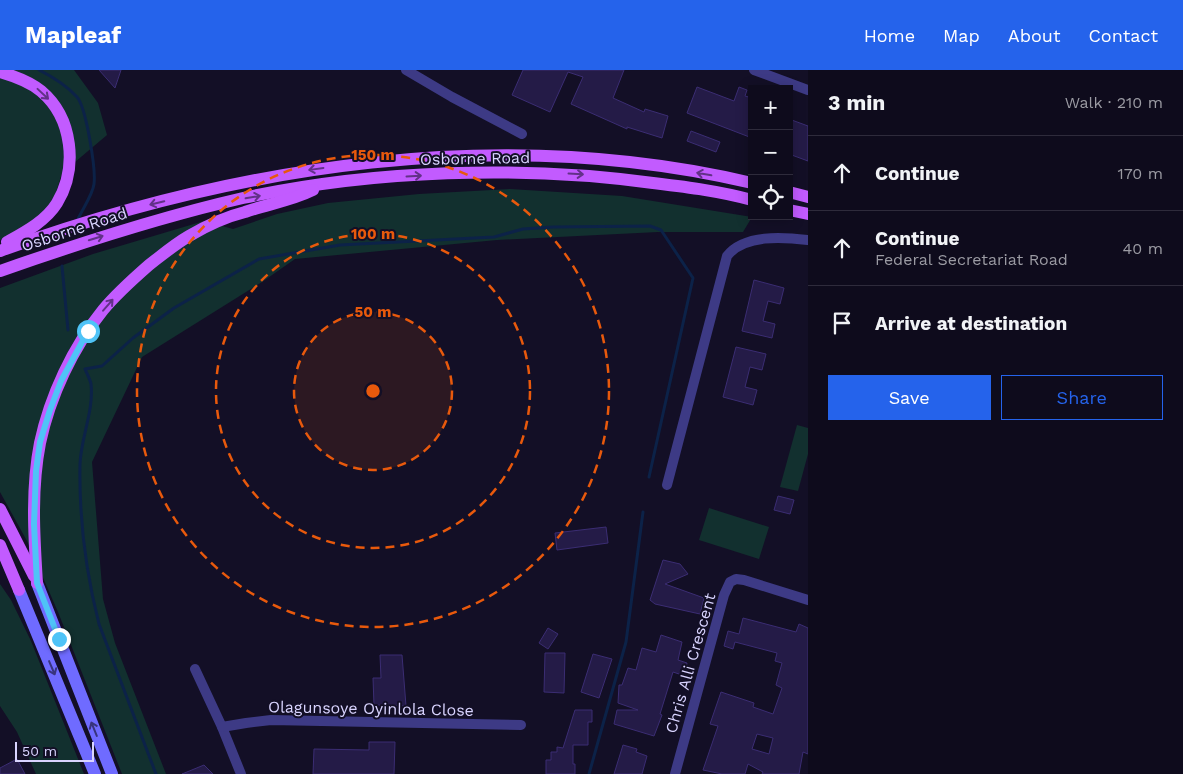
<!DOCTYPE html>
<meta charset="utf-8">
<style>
body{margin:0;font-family:"Work Sans",sans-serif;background:#1c1929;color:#f1f3f6}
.controls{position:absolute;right:15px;top:15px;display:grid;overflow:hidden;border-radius:0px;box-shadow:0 2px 12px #0003}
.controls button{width:45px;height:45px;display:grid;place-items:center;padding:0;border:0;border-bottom:1px solid #2e2b3b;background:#0e0b1c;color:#f1f3f6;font:25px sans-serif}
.scale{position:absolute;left:15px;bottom:12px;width:79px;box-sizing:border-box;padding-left:5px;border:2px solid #d9d4ff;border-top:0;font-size:14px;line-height:18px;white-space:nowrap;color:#d9d4ff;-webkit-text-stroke:4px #130f26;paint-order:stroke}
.stop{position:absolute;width:15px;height:15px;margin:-11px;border:4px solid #4fc3f7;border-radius:50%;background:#fff}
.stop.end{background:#4fc3f7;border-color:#fff;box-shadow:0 1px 5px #0008}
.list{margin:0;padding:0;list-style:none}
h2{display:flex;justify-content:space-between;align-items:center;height:65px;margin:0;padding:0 20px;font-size:21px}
h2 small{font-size:16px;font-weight:400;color:#9b9ba3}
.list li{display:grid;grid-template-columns:32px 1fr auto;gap:15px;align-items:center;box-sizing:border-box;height:75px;padding:0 20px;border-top:1px solid #2e2b3b}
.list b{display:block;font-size:19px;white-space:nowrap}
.list p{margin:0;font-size:16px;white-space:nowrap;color:#9b9ba3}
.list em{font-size:16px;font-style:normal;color:#9b9ba3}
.actions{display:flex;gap:10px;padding:15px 20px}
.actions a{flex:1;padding:11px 0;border:1px solid #2563eb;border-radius:0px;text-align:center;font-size:18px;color:#2563eb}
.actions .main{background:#2563eb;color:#fff}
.icon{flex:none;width:28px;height:28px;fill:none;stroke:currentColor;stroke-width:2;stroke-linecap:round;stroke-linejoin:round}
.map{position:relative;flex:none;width:808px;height:704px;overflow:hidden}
header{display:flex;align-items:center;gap:30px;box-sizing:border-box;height:70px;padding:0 25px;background:#2563eb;color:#fff}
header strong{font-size:24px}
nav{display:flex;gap:28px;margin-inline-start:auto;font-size:18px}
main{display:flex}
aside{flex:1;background:#0e0b1c}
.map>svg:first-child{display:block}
.green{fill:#12302f}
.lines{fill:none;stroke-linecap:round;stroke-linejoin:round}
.stream{stroke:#0c2248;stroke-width:3}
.building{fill:#241b47;stroke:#3b2d73;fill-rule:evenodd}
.street{stroke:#3d3a85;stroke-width:10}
.secondary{stroke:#6f6bff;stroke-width:12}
.primary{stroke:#c25bff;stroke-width:12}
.oneway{stroke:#623188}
.oneway2{stroke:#38347d}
.route{stroke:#4fc3f7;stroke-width:6}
.ring{fill:none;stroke:#e8590c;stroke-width:2.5;stroke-dasharray:9 6}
.labels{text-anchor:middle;stroke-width:4;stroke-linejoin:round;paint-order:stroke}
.street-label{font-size:16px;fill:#d9d4ff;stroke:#130f26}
.centre{fill:#e8590c;stroke:#130f26;stroke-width:2.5}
.ring-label{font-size:15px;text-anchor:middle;font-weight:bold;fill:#e8590c;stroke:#130f26;stroke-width:4;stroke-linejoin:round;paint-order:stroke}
</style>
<header>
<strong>Mapleaf</strong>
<nav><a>Home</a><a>Map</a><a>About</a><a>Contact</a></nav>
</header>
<main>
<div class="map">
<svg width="808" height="704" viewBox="0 0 808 704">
<rect width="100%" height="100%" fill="#130f26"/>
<!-- green -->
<g class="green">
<polygon points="0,0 74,0 98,33 107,65 62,103 53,132 31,154 0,170"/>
<polygon points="510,119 622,126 752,147 743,162 658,162 497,170 295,189 262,212 142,287 92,392 103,529 115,573 166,704 122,704 58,542 27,471 0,422 0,218 93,184 204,151 233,159 277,144 328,133 419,124"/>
<polygon points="797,355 808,358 808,384 798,421 780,417"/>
<polygon points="709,438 769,457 759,489 699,470"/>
<polygon points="0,514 11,530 31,571 84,704 36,704 17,662 0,636"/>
</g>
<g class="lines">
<!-- stream -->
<g class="stream">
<path d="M 39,0 C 53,7 66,15 77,27 C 86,37 96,99 94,114 C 93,124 82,140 78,149"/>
<polyline points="62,196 68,260"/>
<path d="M 156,704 L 99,554 C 86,503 79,446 80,394 C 81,367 94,341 91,314 C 90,309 87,304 85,299 L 102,296 L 133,268 L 174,238 L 259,189 L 340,175 L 494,167 L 523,159 L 553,157 L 650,156 L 661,160 L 693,208 L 649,407"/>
<polyline points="589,704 626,572 643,442"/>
</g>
</g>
<!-- building -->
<g class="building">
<polygon points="99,0 121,0 115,18"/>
<polygon points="523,0 624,0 613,28 644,42 645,39 668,46 662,68 627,57 627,59 571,34 583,7 568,2 550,42 512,25"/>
<polygon points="697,17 734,31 739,17 747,20 745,26 752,28 752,68 687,43"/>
<polygon points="789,49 808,56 808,91 789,84"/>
<polygon points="691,61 720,72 716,82 687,71"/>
<polygon points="754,210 784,218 780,234 768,231 763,251 775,254 772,268 742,261"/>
<polygon points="736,277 766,284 762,300 750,297 745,317 757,320 753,335 723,327"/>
<polygon points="778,426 794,430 790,444 774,440"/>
<polygon points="606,457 608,473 557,480 555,463"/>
<polygon points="663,490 680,494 688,504 665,514 704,528 700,544 655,534 650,530"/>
<path d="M 743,548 L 796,562 L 799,554 L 808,558 L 808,684 L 803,682 L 799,704 L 762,704 L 763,702 L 748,694 L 745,704 L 722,704 L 703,700 L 718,656 L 710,654 L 721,622 L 754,633 L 753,637 L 773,644 L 782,618 L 776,615 L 782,593 L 775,591 L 777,583 L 735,572 L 733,579 L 724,576 L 728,561 L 739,564 ZM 757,664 L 773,668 L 769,684 L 752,679 Z"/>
<polygon points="548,558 558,564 548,579 539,573"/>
<polygon points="661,565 682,572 678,590 687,593 685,606 673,602 660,644 662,645 654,666 614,654 617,640 638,640 618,633 619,615 622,615 628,598 636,600 642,578 656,582"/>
<polygon points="545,583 565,583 564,623 544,622"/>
<polygon points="593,584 612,589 599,628 581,622"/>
<polygon points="380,585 402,585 406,636 374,635 373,608 381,608"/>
<polygon points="575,640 592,640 592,652 588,652 588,675 573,675 573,694 575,694 575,704 546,704 546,690 551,690 551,682 557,682 557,677 563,678"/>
<polygon points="369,672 395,672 394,704 313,704 314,679 369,680"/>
<polygon points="623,675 637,679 636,682 647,686 642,704 614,704"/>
<polygon points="17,689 25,704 0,704 0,698"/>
<polygon points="204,695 213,704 182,704"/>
</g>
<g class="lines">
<!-- street -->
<g class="street">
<polyline points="406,0 452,27 522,64"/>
<polyline points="754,0 808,20"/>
<path d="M 667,415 L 727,186 C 744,164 783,167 808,170"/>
<polyline points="195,599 222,657 241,704"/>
<polyline points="222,657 246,653 271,650 521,655"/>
<polyline points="675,704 724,525 730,512 736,509 744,510 808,530"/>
</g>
<!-- secondary -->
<g class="secondary">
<polyline points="37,513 112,704"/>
<polyline points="19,520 95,704"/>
</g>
<!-- primary -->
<g class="primary">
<path d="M 0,2 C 14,6 30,12 41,21 C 73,48 78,98 57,133 C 46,151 25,162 7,172"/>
<polyline points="789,122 808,127"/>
<polyline points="789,140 808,144"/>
<path d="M 0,181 C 238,95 502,54 752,113"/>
<path d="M 0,201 C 80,173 160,147 243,128 C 373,100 521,95 653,113 C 686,117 720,121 752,130"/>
<polyline points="0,439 34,506"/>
<polyline points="0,475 19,520"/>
<path d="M 37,513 C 34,466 31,419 40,373 C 50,326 73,277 103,240 C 117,223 133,209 149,195 C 162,185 175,174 189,166 C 206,156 225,147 245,142 C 268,134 291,131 313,120"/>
</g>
</g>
<!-- one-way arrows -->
<defs><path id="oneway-shaft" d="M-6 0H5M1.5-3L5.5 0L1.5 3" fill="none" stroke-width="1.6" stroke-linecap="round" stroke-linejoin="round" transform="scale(1.25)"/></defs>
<g class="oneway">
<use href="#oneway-shaft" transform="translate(43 24) rotate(43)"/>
<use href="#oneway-shaft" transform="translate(316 99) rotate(172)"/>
<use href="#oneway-shaft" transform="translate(576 104) rotate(3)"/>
<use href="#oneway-shaft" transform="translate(704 104) rotate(-170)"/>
<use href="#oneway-shaft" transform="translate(414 106) rotate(-3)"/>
<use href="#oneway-shaft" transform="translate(253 127) rotate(-10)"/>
<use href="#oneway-shaft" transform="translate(157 133) rotate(166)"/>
<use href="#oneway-shaft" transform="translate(96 168) rotate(-17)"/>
<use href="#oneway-shaft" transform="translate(108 235) rotate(-49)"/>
</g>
<g class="oneway2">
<use href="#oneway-shaft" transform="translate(52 598) rotate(67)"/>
<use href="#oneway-shaft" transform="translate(94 659) rotate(-112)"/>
</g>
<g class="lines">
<!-- route -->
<polyline class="route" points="59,569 37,513 34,454 36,401 40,372 50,340 61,311 88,261"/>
</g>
<!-- distance rings -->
<circle cx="373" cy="321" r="79" fill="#e8590c" fill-opacity=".12"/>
<g class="ring">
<circle cx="373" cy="321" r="79"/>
<circle cx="373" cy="321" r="157"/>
<circle cx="373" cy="321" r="236"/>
</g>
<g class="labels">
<!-- street labels -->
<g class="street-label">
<text transform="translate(475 88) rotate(-1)" y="6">Osborne Road</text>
<text transform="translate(74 159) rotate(-18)" y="6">Osborne Road</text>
<text transform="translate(690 593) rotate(-74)" y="6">Chris Alli Crescent</text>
<text transform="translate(371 638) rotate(1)" y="6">Olagunsoye Oyinlola Close</text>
</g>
</g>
<circle cx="373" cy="321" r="8" class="centre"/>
<g class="ring-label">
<text x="373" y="90">150 m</text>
<text x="373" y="169">100 m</text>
<text x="373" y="247">50 m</text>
</g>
</svg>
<div class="controls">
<button>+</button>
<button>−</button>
<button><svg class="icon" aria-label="locate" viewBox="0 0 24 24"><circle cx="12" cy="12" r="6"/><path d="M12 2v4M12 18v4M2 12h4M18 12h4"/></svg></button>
</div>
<div class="scale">50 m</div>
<div class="stop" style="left:88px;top:261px"></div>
<div class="stop end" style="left:59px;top:569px"></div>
</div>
<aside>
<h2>3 min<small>Walk · 210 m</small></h2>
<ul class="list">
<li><svg class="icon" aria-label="ahead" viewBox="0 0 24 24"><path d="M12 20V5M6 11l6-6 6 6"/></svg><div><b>Continue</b></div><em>170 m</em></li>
<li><svg class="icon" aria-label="ahead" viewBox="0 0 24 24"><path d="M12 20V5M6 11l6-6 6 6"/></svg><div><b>Continue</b><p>Federal Secretariat Road</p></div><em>40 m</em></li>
<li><svg class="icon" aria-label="arrive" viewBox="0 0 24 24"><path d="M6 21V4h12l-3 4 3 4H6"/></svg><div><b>Arrive at destination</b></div></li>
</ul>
<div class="actions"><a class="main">Save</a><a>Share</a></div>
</aside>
</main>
